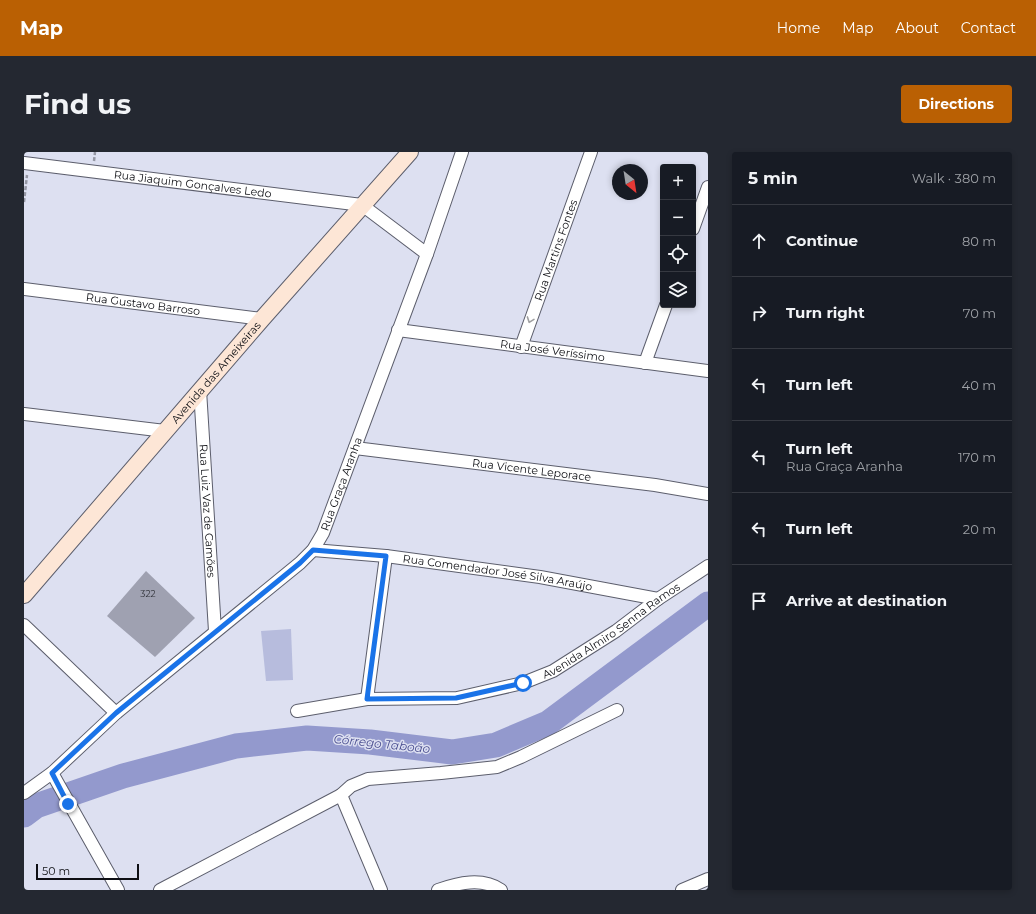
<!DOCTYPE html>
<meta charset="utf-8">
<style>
body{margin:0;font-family:Montserrat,sans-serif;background:#242831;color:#f1f3f6}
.controls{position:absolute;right:12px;top:12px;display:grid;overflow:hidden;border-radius:4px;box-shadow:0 2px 6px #0003}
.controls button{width:36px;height:36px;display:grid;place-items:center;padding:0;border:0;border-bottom:1px solid #363941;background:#171b24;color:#f1f3f6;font:20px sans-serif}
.compass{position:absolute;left:588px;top:12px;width:36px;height:36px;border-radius:50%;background:#171b24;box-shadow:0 2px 6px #0003;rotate:150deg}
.scale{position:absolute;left:12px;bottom:10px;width:103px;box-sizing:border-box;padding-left:4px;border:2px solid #0e0f14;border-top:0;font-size:11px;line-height:14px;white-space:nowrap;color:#0e0f14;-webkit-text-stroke:3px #dde0f1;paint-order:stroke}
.stop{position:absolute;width:12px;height:12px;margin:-9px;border:3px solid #1a73e8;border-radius:50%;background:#fff}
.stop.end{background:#1a73e8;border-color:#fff;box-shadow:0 1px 4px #0008}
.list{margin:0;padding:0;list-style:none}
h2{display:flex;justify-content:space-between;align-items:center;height:52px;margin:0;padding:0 16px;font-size:17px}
h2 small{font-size:13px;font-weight:400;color:#9ea1a6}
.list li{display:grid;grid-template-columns:26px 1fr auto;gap:12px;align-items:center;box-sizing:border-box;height:72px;padding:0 16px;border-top:1px solid #363941}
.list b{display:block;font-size:15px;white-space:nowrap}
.list p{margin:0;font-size:13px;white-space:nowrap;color:#9ea1a6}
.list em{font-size:13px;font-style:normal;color:#9ea1a6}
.icon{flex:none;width:22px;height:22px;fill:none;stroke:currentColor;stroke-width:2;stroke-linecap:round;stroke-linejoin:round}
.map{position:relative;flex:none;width:684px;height:738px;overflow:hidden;border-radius:4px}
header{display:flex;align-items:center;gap:24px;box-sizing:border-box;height:56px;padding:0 20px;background:#ba6003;color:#fff}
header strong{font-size:19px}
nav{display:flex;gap:22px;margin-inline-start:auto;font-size:14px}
.intro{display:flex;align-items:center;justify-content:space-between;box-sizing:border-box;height:96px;padding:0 24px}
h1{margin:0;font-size:28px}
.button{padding:10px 18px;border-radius:4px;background:#ba6003;color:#fff;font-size:14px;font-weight:700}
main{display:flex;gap:24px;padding:0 24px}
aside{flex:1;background:#171b24;border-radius:4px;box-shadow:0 2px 6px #0003}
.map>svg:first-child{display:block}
.green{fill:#b7bcdd}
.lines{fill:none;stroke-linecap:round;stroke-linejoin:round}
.river{stroke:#9399cd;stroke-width:25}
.building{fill:#9fa1b1}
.street-casing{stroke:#5c5e6c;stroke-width:14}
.secondary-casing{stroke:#5c5e6c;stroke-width:18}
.path{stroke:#9597a4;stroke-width:2.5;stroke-dasharray:4 2;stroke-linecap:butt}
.street{stroke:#fff;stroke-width:12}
.secondary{stroke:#fde6d6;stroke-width:16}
.oneway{stroke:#9f9fa1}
.route{stroke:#1a73e8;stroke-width:5}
.labels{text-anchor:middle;stroke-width:3;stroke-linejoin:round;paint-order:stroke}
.number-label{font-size:9px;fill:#32343b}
.street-label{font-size:11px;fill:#0e0f14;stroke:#dde0f1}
.water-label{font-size:12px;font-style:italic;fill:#4a4e90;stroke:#dde0f1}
</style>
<header>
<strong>Map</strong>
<nav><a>Home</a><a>Map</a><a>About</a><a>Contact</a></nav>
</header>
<div class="intro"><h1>Find us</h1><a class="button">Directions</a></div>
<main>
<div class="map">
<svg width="684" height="738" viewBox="0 0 684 738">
<rect width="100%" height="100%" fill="#dde0f1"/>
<!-- green -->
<polygon class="green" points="267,477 269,528 242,529 237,479"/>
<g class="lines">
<!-- river -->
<polyline class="river" points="0,663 12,654 99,624 212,594 283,586 346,590 428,600 472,593 524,571 684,452"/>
</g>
<!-- building -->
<polygon class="building" points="122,419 171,466 131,505 83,464"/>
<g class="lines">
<!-- street casing -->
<g class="street-casing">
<g id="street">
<path id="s1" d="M 0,11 L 338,53 L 403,102"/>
<polyline points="669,77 684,35"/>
<path id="s2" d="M 0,137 L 238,167"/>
<path id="s3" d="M 374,178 L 684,219"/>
<path id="s4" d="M 497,195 L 567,0"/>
<polyline points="621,211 642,153"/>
<path id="s5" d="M 176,238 L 191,479"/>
<polyline points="0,262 141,279"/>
<path id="s6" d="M 331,296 L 631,333 L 684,342"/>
<path id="s7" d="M 289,398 L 362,404 L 516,425 L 634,447"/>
<path id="s8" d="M 362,404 L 343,547 L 433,546 L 499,531 L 529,519 L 592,479 L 634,447 L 684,414"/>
<polyline points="0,473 92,561"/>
<polyline points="273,559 343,547"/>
<polyline points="28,621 94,738"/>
<path id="s9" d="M 0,641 L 28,621 L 92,561 L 276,411 L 289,398 L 299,381 L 403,102 L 438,0"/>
<polyline points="317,643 357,738"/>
<polyline points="136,738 317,643 327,634 344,627 417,621 473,615 497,605 593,558"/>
<path d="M 414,738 C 434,731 458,725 477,738"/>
<polyline points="658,738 684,727"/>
</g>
</g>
<!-- secondary casing -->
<g class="secondary-casing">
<g id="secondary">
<path id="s10" d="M 0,443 L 238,167 L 386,0"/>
</g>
</g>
<!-- path -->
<g class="path">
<polyline points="70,9 71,0"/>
<polyline points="0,50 3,23"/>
</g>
<!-- street -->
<use href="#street" class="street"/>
<!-- secondary -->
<use href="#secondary" class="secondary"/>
</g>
<!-- one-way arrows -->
<defs><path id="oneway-chevron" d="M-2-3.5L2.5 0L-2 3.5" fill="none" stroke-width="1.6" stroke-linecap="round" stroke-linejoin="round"/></defs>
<use class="oneway" href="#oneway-chevron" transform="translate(506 168) rotate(110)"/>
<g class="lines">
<!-- route -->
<polyline class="route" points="44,652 28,621 92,561 276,411 289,398 362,404 343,547 432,546 499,531"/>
</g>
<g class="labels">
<!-- number labels -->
<g class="number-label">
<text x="124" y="445">322</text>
</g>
<!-- street labels -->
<g class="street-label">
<text dy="4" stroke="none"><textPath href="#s1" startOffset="170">Rua Jiaquim Gonçalves Ledo</textPath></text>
<text dy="4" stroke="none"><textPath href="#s4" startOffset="103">Rua Martins Fontes</textPath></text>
<text dy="4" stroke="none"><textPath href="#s2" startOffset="120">Rua Gustavo Barroso</textPath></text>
<text dy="4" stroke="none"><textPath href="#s3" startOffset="156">Rua José Veríssimo</textPath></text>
<text dy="4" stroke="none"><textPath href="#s10" startOffset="294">Avenida das Ameixeiras</textPath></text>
<text dy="4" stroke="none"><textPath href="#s6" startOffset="178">Rua Vicente Leporace</textPath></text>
<text dy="4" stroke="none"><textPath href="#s9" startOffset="450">Rua Graça Aranha</textPath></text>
<text dy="4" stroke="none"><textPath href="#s5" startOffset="121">Rua Luiz Vaz de Camões</textPath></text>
<text dy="4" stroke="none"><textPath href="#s7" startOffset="186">Rua Comendador José Silva Araújo</textPath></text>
<text dy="4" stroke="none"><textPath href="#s8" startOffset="405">Avenida Almiro Senna Ramos</textPath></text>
</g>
<!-- water labels -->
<g class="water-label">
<text transform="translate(358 592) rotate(6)" y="4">Córrego Taboão</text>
</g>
</g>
</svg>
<div class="controls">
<button>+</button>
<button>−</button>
<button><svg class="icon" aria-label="locate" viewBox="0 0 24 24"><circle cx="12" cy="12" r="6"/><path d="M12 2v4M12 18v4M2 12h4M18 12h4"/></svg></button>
<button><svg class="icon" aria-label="layers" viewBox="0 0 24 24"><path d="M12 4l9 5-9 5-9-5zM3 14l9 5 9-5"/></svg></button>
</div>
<svg class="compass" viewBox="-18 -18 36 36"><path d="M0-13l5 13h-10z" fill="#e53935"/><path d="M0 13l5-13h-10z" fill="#9ea1a6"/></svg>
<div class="scale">50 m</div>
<div class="stop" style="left:499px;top:531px"></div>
<div class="stop end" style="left:44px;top:652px"></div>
</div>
<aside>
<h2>5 min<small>Walk · 380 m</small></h2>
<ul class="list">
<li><svg class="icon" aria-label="ahead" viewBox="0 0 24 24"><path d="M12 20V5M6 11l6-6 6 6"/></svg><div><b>Continue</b></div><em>80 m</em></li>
<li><svg class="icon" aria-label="right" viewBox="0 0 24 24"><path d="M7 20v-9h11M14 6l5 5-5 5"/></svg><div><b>Turn right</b></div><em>70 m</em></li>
<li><svg class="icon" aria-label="left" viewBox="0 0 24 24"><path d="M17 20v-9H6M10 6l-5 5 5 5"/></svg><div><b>Turn left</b></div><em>40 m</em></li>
<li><svg class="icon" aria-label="left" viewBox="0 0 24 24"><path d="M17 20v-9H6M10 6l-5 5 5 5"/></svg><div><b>Turn left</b><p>Rua Graça Aranha</p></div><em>170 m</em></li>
<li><svg class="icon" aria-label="left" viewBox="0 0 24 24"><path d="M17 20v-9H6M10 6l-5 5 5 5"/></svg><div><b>Turn left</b></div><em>20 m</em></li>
<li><svg class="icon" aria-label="arrive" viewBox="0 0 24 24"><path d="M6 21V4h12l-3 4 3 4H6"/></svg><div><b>Arrive at destination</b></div></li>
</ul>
</aside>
</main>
